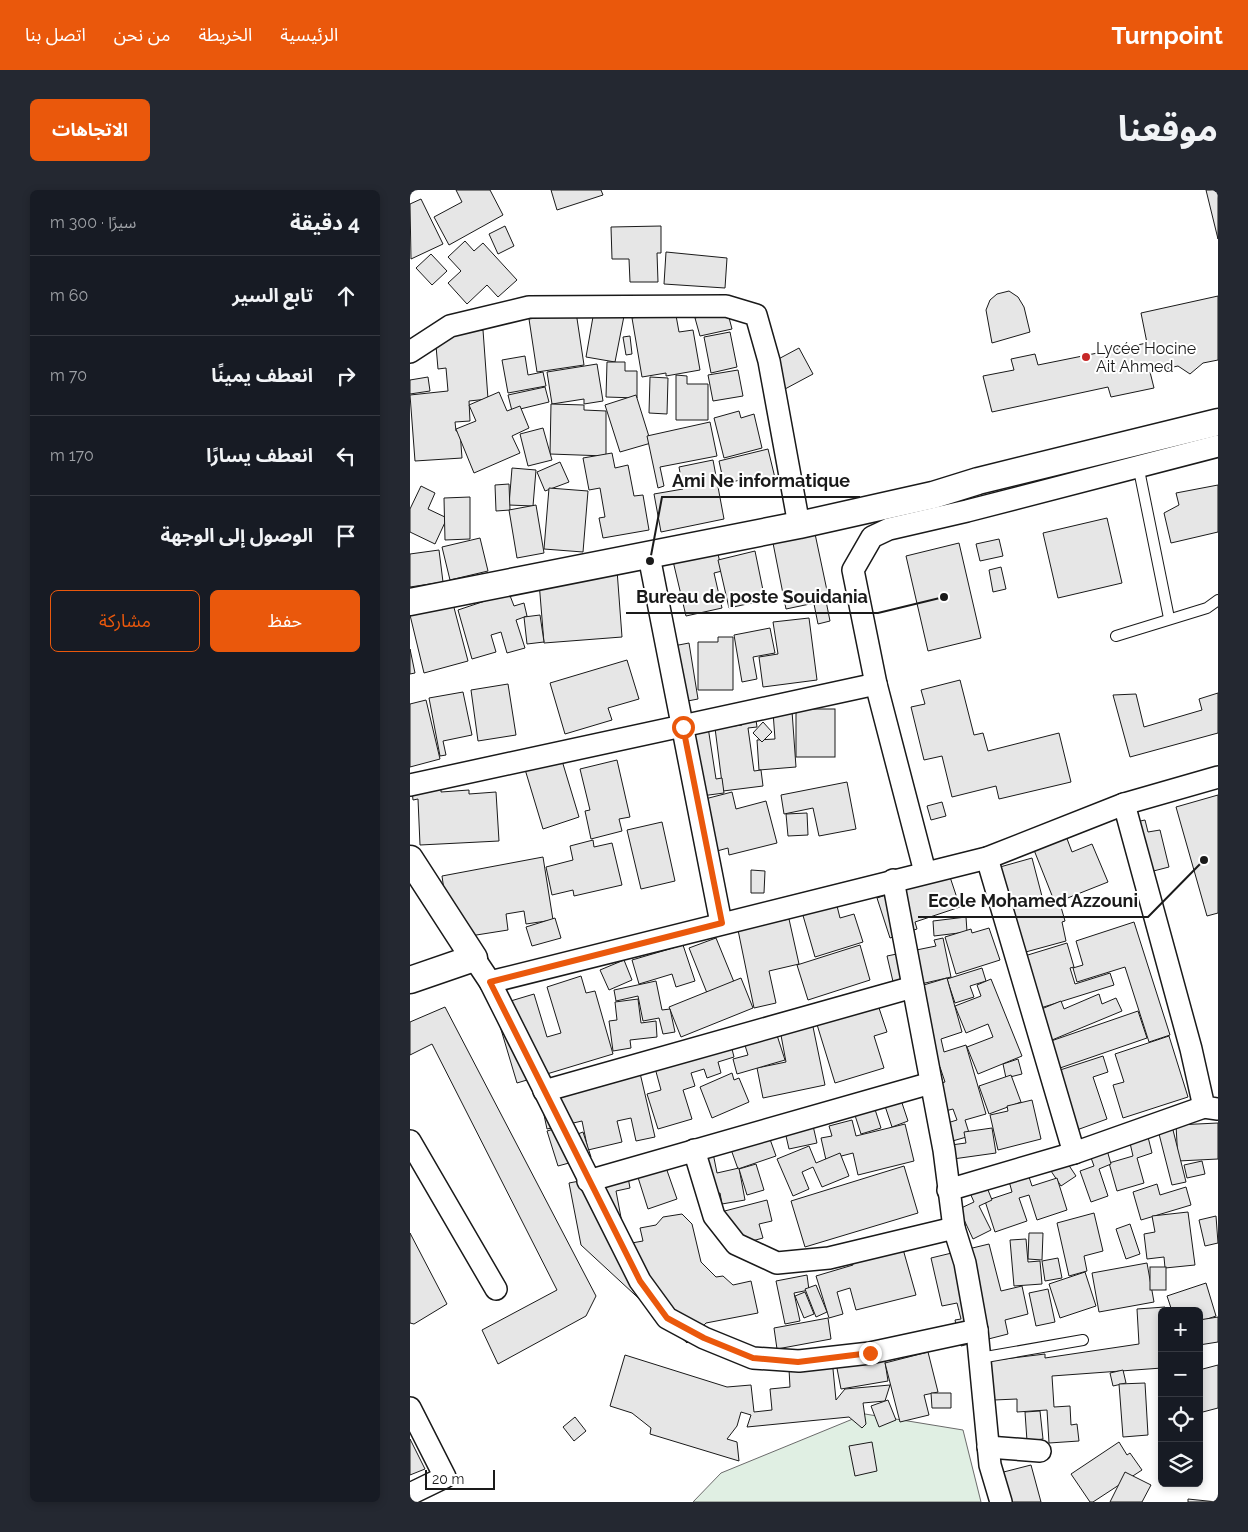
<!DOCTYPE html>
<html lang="ar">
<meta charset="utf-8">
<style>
body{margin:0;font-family:Raleway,"Noto Sans Arabic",sans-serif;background:#242831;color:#f1f3f6;direction:rtl}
.controls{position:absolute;right:15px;bottom:15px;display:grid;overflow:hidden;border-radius:8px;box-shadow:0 2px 8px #0003}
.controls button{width:45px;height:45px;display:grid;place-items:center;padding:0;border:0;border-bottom:1px solid #363941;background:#171b24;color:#f1f3f6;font:25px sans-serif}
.scale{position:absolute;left:15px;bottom:12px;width:70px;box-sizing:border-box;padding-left:5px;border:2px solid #1a1a1a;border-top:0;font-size:14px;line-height:18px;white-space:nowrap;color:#1a1a1a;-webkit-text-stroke:4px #fff;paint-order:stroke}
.stop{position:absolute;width:15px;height:15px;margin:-11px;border:4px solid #ea580c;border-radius:50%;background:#fff}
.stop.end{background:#ea580c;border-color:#fff;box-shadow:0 1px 5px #0008}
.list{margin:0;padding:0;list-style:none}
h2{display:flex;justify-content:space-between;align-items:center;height:65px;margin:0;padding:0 20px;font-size:21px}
h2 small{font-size:16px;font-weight:400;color:#9ea1a6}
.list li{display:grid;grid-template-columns:32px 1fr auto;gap:15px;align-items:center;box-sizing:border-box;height:80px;padding:0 20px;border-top:1px solid #363941}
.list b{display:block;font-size:19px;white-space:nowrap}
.list em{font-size:16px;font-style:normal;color:#9ea1a6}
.actions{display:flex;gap:10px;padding:15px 20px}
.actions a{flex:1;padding:11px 0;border:1px solid #ea580c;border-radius:8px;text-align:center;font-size:18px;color:#ea580c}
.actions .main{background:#ea580c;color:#fff}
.icon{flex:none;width:28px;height:28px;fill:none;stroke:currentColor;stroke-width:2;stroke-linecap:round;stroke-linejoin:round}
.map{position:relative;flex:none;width:808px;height:1312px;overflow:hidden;direction:ltr;border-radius:8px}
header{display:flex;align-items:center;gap:30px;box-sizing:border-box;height:70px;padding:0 25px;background:#ea580c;color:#fff}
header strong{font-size:24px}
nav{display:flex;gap:28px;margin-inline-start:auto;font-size:18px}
.intro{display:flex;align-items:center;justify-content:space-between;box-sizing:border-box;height:120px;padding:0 30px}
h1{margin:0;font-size:35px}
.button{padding:12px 22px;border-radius:8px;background:#ea580c;color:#fff;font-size:18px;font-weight:700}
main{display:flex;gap:30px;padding:0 30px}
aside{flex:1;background:#171b24;border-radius:8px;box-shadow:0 2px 8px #0003}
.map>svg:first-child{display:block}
.green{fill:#e0efe3;stroke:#6a6a6a}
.building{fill:#e6e6e6;stroke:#1a1a1a}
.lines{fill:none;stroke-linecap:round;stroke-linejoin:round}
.service-casing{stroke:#1a1a1a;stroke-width:12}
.minor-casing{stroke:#1a1a1a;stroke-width:24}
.tertiary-casing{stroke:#1a1a1a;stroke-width:29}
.service{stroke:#fff;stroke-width:10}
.minor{stroke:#fff;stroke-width:21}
.tertiary{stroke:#fff;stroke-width:26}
.route{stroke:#ea580c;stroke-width:6}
.poi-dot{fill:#c62828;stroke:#fff;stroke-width:2}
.labels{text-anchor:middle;stroke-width:4;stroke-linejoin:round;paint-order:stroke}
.poi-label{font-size:16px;fill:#1a1a1a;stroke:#fff;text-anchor:start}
.leader{fill:none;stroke:#1a1a1a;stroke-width:2}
.callout-dot{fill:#1a1a1a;stroke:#fff;stroke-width:2}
.callout-label{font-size:18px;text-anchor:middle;font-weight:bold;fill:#1a1a1a;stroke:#fff;stroke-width:4;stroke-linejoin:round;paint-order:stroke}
</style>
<header>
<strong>Turnpoint</strong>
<nav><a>الرئيسية</a><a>الخريطة</a><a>من نحن</a><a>اتصل بنا</a></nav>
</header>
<div class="intro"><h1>موقعنا</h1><a class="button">الاتجاهات</a></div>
<main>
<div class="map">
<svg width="808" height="1312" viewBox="0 0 808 1312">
<rect width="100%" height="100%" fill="#fff"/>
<!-- green -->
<polygon class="green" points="455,1224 553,1240 571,1312 283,1312 311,1283"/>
<!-- building -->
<g class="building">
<polygon points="46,0 80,0 93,25 39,55 24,27 52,12"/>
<polygon points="141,0 191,0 193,5 147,20"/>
<polygon points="796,0 808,0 808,49"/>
<polygon points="11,9 33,54 1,69 0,14"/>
<polygon points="95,36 104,56 88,64 79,44"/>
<polygon points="251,36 251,63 247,63 248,92 220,92 219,69 202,69 201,37"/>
<polygon points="55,51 64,61 73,53 107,90 88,107 77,95 57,114 38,93 51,81 38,67"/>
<polygon points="256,62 317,68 315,98 254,94"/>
<polygon points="21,64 37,81 22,95 6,78"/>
<polygon points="599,101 608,107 614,117 620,142 582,153 576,120 580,110 587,104"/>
<polygon points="808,106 808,170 793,173 780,184 768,176 740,182 744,198 701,207 698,197 582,222 573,186 604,180 601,169 625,164 628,175 737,153 731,123"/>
<polygon points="265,120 269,142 283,140 290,180 256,186 256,183 232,187 222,128"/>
<polygon points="317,120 322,139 290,146 285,128"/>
<polygon points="184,121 214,126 205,172 176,167"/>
<polygon points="166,122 174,175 127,182 119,129"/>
<polygon points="73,140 78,209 59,211 60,231 45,232 46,241 50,241 52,268 5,271 0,205 38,201 36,178 28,179 25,144"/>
<polygon points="320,142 327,177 301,183 294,147"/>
<polygon points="220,146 222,164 216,165 213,147"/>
<polygon points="389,158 403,184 375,199 361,173"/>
<polygon points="115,166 118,185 133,182 136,196 98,203 92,170"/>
<polygon points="197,172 215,172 215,181 227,181 227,208 196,207"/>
<polygon points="187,174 193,211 174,214 174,209 142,214 137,182"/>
<polygon points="328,180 333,206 303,211 298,185"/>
<polygon points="266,185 277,186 277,194 298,194 298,230 266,230"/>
<polygon points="18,187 20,201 0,204 0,190"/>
<polygon points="240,187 258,188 257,224 239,223"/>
<polygon points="135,197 139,212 102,221 98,205"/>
<polygon points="89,202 97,221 110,216 119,238 102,246 110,263 64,283 46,239 66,231 59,215"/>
<polygon points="226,205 241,253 210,262 195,215"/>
<polygon points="141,214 174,215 174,220 196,221 196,266 140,264"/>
<polygon points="329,221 331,228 344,224 352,258 314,268 304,228"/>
<polygon points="300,232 307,266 250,277 254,296 248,298 237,246"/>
<polygon points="133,238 142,270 118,276 110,244"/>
<polygon points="358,259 365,288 335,295 334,289 314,294 309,271"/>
<polygon points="202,263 205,278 218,275 224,306 233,305 239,340 193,348 189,328 195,327 190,298 179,300 173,268"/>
<polygon points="303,270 314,329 251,342 244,304 273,299 269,277"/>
<polygon points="150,272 159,292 135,301 127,282"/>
<polygon points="102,278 126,280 123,316 99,315"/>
<polygon points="99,294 100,320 86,321 85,295"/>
<polygon points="808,295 808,342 761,353 754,323 769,315 766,303"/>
<polygon points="11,296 25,303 18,319 37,328 25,354 0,342 0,319"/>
<polygon points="139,298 178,301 173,362 134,359"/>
<polygon points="60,307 60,349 35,350 34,308"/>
<polygon points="126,315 134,363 107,368 99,320"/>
<polygon points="697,328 712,393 648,408 633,343"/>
<polygon points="404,339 419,410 376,419 362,348"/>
<polygon points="70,348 78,381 40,390 32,357"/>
<polygon points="589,349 593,366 570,371 566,354"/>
<polygon points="549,353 571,448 518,461 496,366"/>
<polygon points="29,360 33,392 0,397 0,364"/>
<polygon points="307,360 312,381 304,383 312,418 276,426 263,371"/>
<polygon points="345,361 355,410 319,418 308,370"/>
<polygon points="591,377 596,399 583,402 579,380"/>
<polygon points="207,380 212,447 134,453 129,392"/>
<polygon points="99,403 104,416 114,413 117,426 106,430 115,458 97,463 91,442 81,445 86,462 62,469 48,420"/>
<polygon points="42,410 58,471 14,483 0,425"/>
<polygon points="416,411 420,431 408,434 404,414"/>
<polygon points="130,425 134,452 117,454 114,427"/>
<polygon points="399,428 407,490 353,497 349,467 368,464 363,432"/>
<polygon points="360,438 365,463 343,467 347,489 332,492 324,445"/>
<polygon points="308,447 323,447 323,500 288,500 288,452 308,452"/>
<polygon points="279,453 288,509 262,514 253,458"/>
<polygon points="0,459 5,483 0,484"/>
<polygon points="217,470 229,509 198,518 202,530 155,544 140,493"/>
<polygon points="550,490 564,545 573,543 578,561 649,543 661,592 589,609 586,596 542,607 532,566 514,570 501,517 515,514 511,500"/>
<polygon points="98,494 106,545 68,551 61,500"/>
<polygon points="53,502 62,545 33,551 36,565 30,566 19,508"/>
<polygon points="808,503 808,543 720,567 703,505 726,504 734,537 792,520 789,509"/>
<polygon points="16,510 30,569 0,577 0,514"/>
<rect x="386" y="519" width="39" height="48"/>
<polygon points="382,521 386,577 349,580 347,550 365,549 363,522"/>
<polygon points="345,523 347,537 338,538 344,581 351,580 353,596 313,601 305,538 332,535 331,525"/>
<polygon points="353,532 362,542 352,552 343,543"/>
<polygon points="298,537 306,589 312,588 314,603 276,608 267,541"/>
<polygon points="150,564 169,627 133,639 114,576"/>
<polygon points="207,570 220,627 209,629 212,641 181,649 175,621 180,620 170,579"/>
<polygon points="437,592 446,639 409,646 403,618 374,624 371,605"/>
<polygon points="31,598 31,602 59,600 59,604 86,602 89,651 10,655 8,609 3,610 2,600"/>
<polygon points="322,602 326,619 356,611 367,653 319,665 318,658 296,664 295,609"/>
<polygon points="808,605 808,723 797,726 766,617"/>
<polygon points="532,612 536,626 521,630 517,616"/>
<polygon points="397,623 398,645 378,646 376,624"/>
<polygon points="735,630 738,642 750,640 759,677 728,685 716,634"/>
<polygon points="252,632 265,691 231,699 217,640"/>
<polygon points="656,646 662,662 682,654 698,692 645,713 624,660"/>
<polygon points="183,650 184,657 202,653 212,695 164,706 163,700 142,705 136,677 163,670 160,656"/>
<polygon points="133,667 143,730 116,734 114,721 96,724 98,740 41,749 32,686"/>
<polygon points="622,668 634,714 649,710 655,731 652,732 656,751 612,763 590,677"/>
<polygon points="341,680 355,681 354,703 341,703"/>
<polygon points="539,684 550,717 505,732 507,739 480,748 467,708"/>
<polygon points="426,712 430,728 444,724 453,752 405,767 392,722"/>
<polygon points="556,727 557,742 524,746 523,731"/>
<polygon points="145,728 151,748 122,756 116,737"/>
<polygon points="379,729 389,774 359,781 366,813 344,818 328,740"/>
<polygon points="724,732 760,845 739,852 715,777 667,792 663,778 673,775 666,751"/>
<polygon points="579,738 590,770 546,784 535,747 561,739 562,743"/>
<polygon points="306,748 324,792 297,803 279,758"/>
<polygon points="533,748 541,787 485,800 477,766 526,756 524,750"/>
<polygon points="657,753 664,777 660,778 665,794 700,783 704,795 624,820 608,768"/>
<polygon points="273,755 285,791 266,797 262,784 229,794 222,770"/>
<polygon points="450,755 460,790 398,810 387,775"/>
<polygon points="214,770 222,790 199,800 190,780"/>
<polygon points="572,778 576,791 560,796 564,807 545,813 537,789"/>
<polygon points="171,786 176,803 185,801 203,864 107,893 84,816 124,804 137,847 151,843 137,797"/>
<polygon points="331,788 343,818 271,847 259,817"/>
<polygon points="537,788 552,842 531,849 534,862 556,855 576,924 555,930 560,946 539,952 534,934 547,930 543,919 531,922 523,895 535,892 530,877 518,881 507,797"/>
<polygon points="581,789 612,866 568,884 557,857 583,847 578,834 556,843 545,816 571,806 567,795"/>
<polygon points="246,791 252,820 260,819 265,842 253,844 249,828 233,831 228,806 206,811 204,800"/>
<polygon points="689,804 692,814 706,808 712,821 642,850 629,820 651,811 654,819"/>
<polygon points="228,809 231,833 246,831 247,847 220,850 221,858 203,861 199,831 207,830 205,812"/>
<polygon points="466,809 477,842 464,846 474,878 425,893 405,828"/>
<polygon points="35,817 186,1106 176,1126 88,1174 72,1140 147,1100 22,854 0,865 0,832"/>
<polygon points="728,821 737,848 650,878 641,851"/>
<polygon points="402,832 415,895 353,908 347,878 376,872 370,840"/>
<polygon points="365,839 375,870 327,884 323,869 338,865 333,849"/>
<polygon points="759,846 778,907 713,928 703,895 714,892 705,864"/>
<polygon points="321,855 324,867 308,872 311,883 297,888 294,879 281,883 285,896 273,900 282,929 248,939 237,904 251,900 245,878"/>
<polygon points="693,866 698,882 683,887 697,929 664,941 644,882"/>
<polygon points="608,869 612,884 596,888 593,874"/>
<polygon points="230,883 245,947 226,951 221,928 207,931 212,952 178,960 172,931 137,939 130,906"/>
<polygon points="322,883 324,890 329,888 339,912 302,928 290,897"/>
<polygon points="601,885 611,912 579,924 569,896"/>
<polygon points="488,901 498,931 482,937 472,907"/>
<polygon points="462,910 471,938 451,944 442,916"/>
<polygon points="622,910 631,949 588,960 580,925 598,921 597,916"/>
<polygon points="401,927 407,953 379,959 373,933"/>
<polygon points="442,930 446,946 495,934 504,971 448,985 443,963 416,970 411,948 422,946 419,936"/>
<polygon points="808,933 808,969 768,971 766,935"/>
<polygon points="162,934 165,945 173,942 181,967 148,976 137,941"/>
<polygon points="762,936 776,992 762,995 748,940"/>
<polygon points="356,938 366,966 328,979 318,951"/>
<polygon points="582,938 586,963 543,969 541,955 556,953 554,942"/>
<polygon points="738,947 742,963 727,968 734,993 707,1001 699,973 723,966 720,953"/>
<polygon points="399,956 406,973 430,963 439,986 412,997 403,977 392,982 399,999 383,1006 367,969"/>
<polygon points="302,958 307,983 329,978 335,1010 312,1014 310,1003 291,1007 282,962"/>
<polygon points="697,960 701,974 689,979 698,1006 681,1012 670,981 684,976 680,965"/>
<polygon points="654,968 666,986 651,996 639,978"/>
<polygon points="253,969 267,1009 238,1019 225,978"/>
<polygon points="792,971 795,984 777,988 774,975"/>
<polygon points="346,974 354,1000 337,1005 329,979"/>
<polygon points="494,976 508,1023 395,1057 381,1011"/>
<polygon points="217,982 220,998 206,1001 216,1054 233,1051 230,1038 246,1035 253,1027 272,1024 282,1034 291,1072 306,1087 313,1086 323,1095 341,1091 348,1123 296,1133 277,1153 171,1055 159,993"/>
<polygon points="618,984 622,996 647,988 657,1020 627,1030 619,1005 609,1008 617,1031 585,1042 575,1011 602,1002 599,991"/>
<polygon points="747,994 750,1005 776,997 781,1015 731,1030 723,1002"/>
<polygon points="576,995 582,1010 569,1016 581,1040 563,1049 549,1019 564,1012 560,1003"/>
<polygon points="357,1010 362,1031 349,1034 353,1048 316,1058 307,1023"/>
<polygon points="778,1022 785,1075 755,1078 754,1067 737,1069 734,1044 745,1042 742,1026"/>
<polygon points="684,1023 693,1061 674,1066 677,1081 659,1086 647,1033"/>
<polygon points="806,1026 808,1053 795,1056 789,1030"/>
<polygon points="720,1034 730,1064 716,1069 706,1039"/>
<polygon points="0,1043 37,1114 4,1134 0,1133"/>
<polygon points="619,1043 633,1043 632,1070 618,1069"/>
<polygon points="616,1049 618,1072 630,1071 632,1094 604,1096 600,1050"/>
<polygon points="491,1052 506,1105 446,1120 440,1098 427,1102 433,1124 419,1128 406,1086 443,1075 441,1067"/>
<polygon points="579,1054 591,1101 612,1096 618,1124 595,1130 598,1144 551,1156 545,1130 551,1129 547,1113 532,1116 521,1068"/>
<polygon points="648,1068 652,1088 635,1091 632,1071"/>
<polygon points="737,1073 744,1112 689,1122 682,1083"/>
<rect x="740" y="1077" width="16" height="23"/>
<polygon points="675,1082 686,1116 650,1128 639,1094"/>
<polygon points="397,1085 399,1100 384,1103 390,1131 375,1134 366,1091"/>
<polygon points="796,1093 806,1126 789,1132 789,1121 762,1121 757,1106"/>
<polygon points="406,1095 417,1122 406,1127 395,1099"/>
<polygon points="638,1099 645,1132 626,1136 619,1103"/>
<polygon points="395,1102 404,1124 394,1128 385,1106"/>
<polygon points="755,1117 756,1121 752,1121 752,1178 642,1186 644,1217 660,1216 661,1235 667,1234 669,1251 639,1253 637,1220 607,1222 607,1209 584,1210 578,1171 635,1164 635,1168 729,1154 727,1119"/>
<polygon points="808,1127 808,1152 789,1155 789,1130"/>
<polygon points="418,1128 421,1149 367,1159 364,1138"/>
<polygon points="473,1159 478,1191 431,1199 425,1168"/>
<polygon points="518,1162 528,1202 514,1205 519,1225 490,1232 475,1173"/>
<polygon points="215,1165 317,1197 341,1195 344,1222 362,1220 360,1199 380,1197 379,1179 422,1169 426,1210 435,1199 480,1195 475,1211 453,1213 456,1234 452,1238 439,1227 337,1237 341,1225 331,1222 327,1236 317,1249 327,1252 329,1271 240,1244 241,1238 222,1223 200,1216"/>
<polygon points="808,1175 808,1218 789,1223 789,1180"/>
<polygon points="713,1180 716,1193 703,1196 700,1183"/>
<polygon points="735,1193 738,1245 713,1247 709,1194"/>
<polygon points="521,1203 541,1203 541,1218 522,1218"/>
<polygon points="478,1210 486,1230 469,1237 461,1216"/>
<polygon points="630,1221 633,1249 617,1251 615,1222"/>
<polygon points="165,1227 176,1241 164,1251 153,1237"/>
<polygon points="0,1249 15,1279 0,1285"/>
<polygon points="462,1252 467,1281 445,1286 439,1256"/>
<polygon points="709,1252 717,1265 720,1263 732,1280 683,1312 680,1312 661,1284"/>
<polygon points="621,1275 631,1312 581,1312 574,1287"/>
<polygon points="715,1282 741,1295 732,1312 700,1312"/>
<polygon points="778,1309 807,1312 778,1312"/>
</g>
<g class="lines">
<!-- service casing -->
<g class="service-casing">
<g id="service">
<polyline points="728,275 759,428"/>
<polyline points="706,446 797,418 808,410"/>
<polyline points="570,1168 673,1150"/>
</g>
</g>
<!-- minor casing -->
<g class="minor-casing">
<g id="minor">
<polyline points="0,162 40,136 119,117 316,116 346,125 359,171 389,335"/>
<polyline points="239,366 311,733"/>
<polyline points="0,595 466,494"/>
<polyline points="714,614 781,859 794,917 808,919"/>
<polyline points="577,668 664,963"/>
<polyline points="515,682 466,494 443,380 462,347 479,339 557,321 808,256"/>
<polyline points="483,690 534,960 544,1038 555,1073 567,1140 580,1275 591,1312"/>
<polyline points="64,768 80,792 230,1091 257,1128 294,1148 343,1168 389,1171 460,1163 567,1140"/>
<polyline points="80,792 577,668 714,614 808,587"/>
<polyline points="134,901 503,797"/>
<polyline points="0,951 86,1099"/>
<polyline points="284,960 304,1026 326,1054 367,1073 419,1068 544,1038"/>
<polyline points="178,991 521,893"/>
<polyline points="538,1000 664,963 794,917"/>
<polyline points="0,1218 35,1287 0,1304"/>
<polyline points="578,1257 630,1261"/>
</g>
</g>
<!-- tertiary casing -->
<g class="tertiary-casing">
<g id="tertiary">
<polyline points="0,412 389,335 523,305 568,291 808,232"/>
<polyline points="0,669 64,768 0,790"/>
</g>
</g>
<!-- service -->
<use href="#service" class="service"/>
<!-- minor -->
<use href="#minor" class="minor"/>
<!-- tertiary -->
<use href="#tertiary" class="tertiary"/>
</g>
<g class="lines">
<!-- route -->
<polyline class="route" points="273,537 312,733 80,792 230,1091 257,1128 294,1148 343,1168 388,1172 460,1163"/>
</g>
<!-- markers -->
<circle class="poi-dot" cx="676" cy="167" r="5"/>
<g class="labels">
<!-- poi labels -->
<g class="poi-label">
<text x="686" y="164">Lycée Hocine<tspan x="686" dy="18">Ait Ahmed</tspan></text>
</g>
</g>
<!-- callouts -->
<path class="leader" d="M240 371L252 307H450M534 407L468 423H216M794 670L738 727H508"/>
<g class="callout-dot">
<circle cx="240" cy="371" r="5"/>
<circle cx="534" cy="407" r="5"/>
<circle cx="794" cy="670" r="5"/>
</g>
<g class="callout-label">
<text x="351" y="297">Ami Ne informatique</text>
<text x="342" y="413">Bureau de poste Souidania</text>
<text x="623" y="717">Ecole Mohamed Azzouni</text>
</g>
</svg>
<div class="controls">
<button>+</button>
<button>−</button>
<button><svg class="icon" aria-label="locate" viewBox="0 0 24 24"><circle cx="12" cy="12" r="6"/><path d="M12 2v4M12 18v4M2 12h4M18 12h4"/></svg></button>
<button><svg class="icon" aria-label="layers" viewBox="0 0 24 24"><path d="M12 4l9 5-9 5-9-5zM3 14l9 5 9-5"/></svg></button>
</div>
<div class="scale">20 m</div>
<div class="stop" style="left:273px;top:537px"></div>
<div class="stop end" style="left:460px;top:1163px"></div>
</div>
<aside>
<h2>4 دقيقة<small>سيرًا · 300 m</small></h2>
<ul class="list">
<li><svg class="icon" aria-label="ahead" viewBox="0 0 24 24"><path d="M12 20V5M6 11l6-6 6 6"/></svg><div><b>تابع السير</b></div><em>60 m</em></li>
<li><svg class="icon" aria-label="right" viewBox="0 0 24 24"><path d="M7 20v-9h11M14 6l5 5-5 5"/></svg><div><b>انعطف يمينًا</b></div><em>70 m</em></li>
<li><svg class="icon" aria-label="left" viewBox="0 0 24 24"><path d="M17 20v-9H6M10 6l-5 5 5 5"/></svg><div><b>انعطف يسارًا</b></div><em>170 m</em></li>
<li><svg class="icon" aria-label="arrive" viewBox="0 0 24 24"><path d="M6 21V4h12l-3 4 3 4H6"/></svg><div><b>الوصول إلى الوجهة</b></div></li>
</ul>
<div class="actions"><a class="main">حفظ</a><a>مشاركة</a></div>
</aside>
</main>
